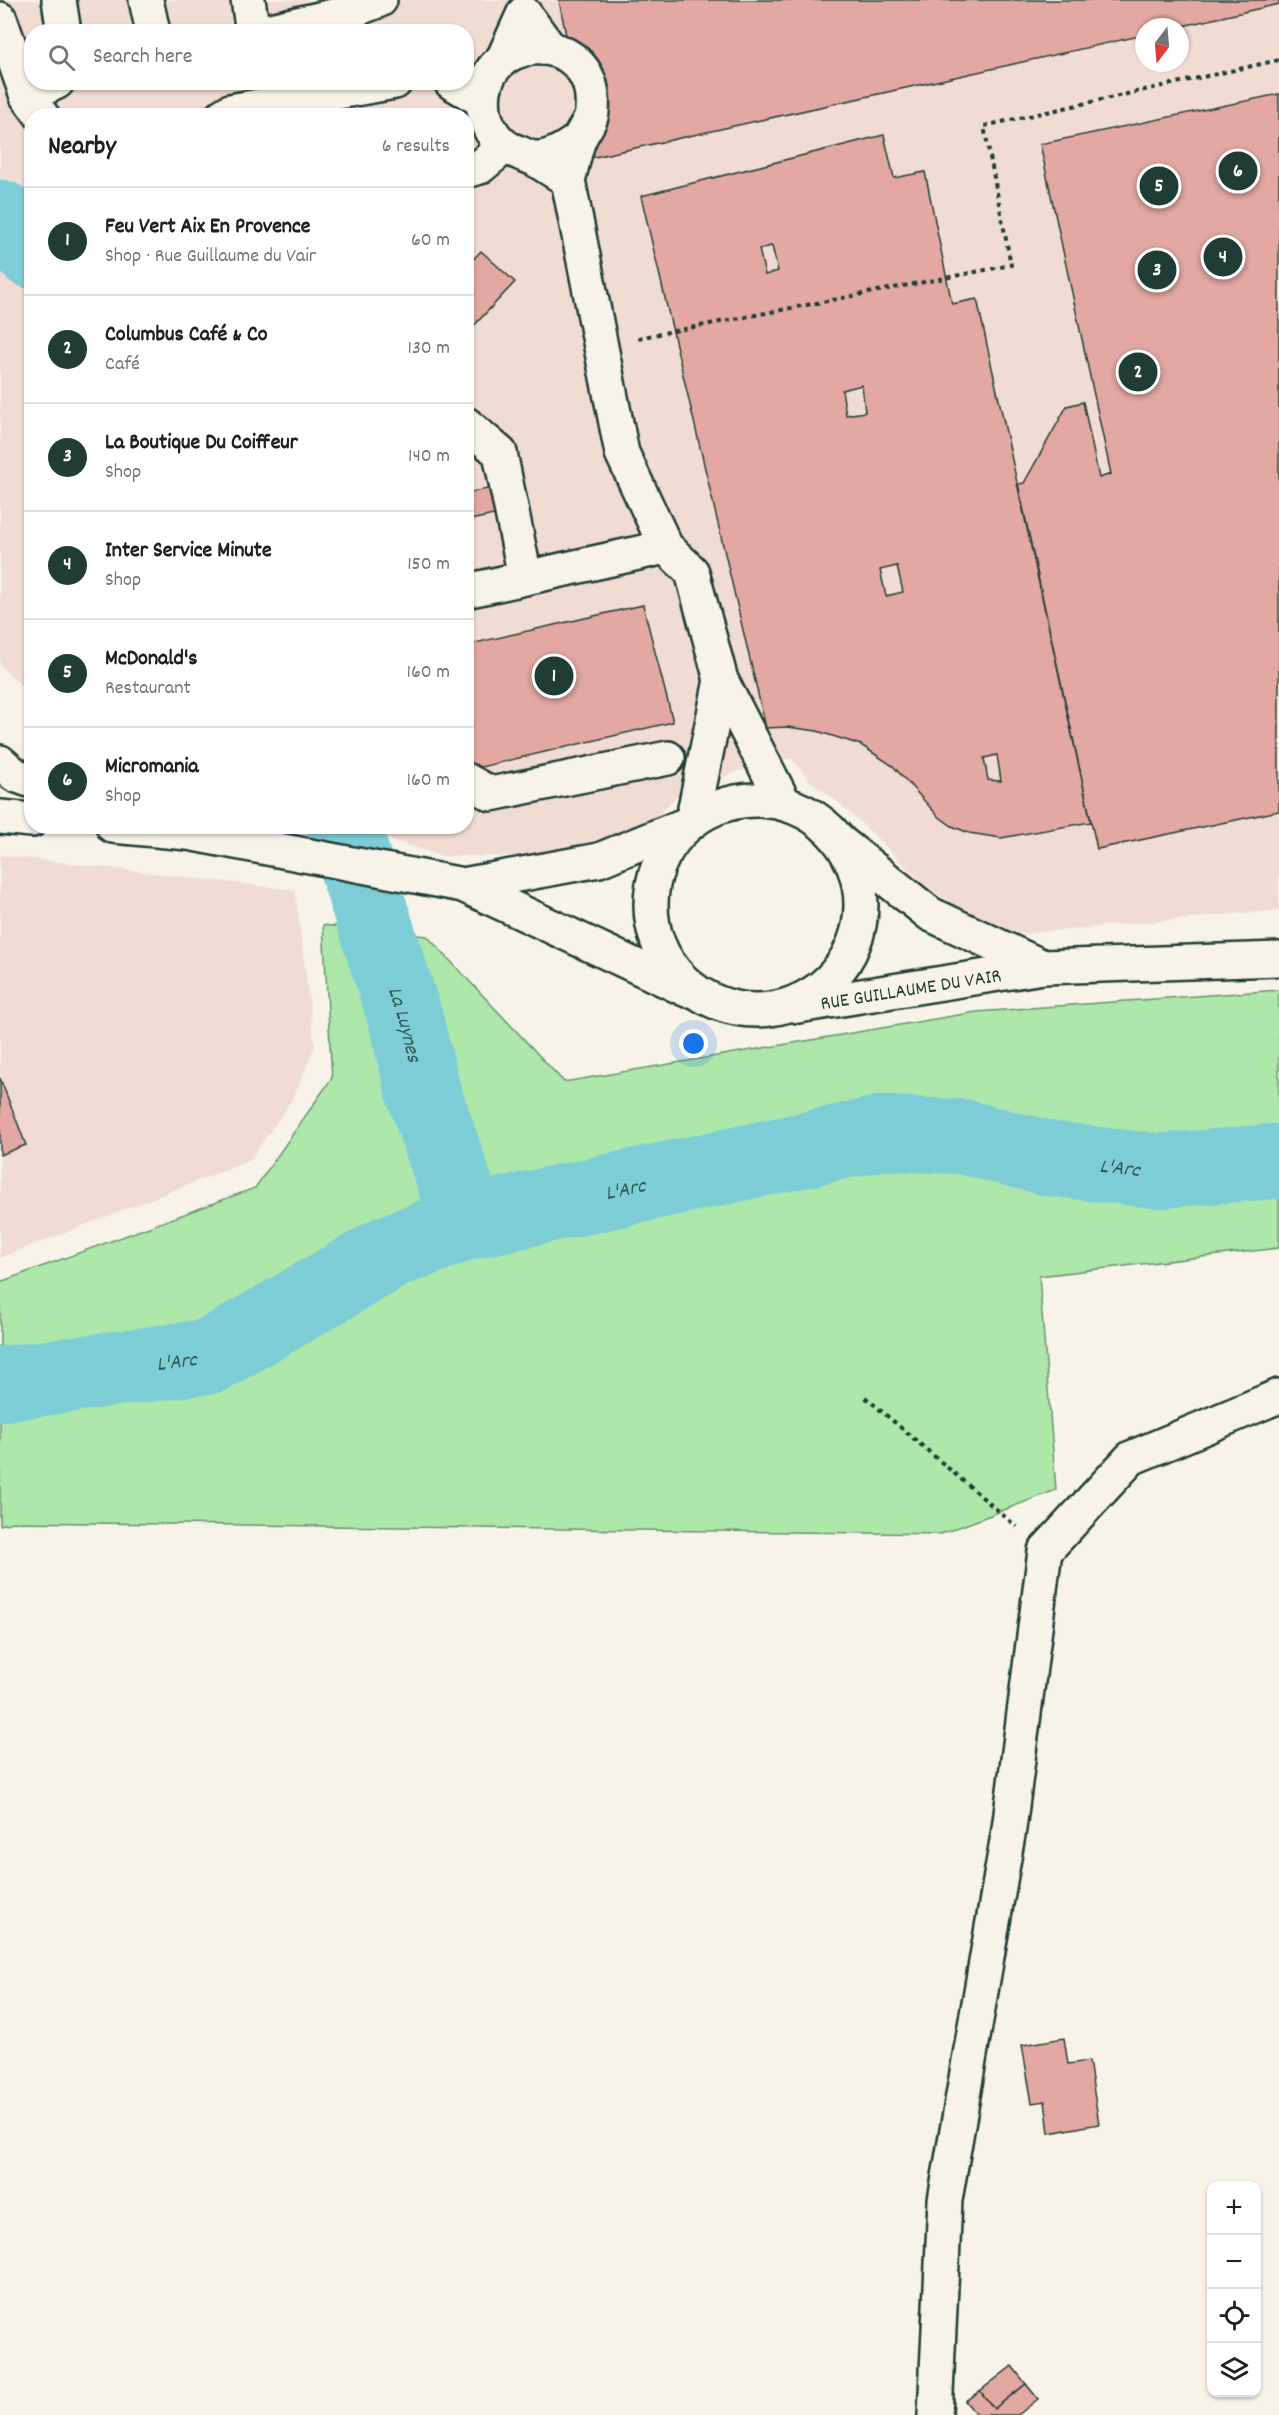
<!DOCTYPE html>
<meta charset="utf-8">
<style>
body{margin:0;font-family:Dekko,sans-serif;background:#f6f6f6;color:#202124}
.controls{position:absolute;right:18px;bottom:18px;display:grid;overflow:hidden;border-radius:12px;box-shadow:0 2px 4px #0004}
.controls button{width:54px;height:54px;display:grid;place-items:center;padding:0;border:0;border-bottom:2px solid #e0e0e0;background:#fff;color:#202124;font:30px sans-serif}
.compass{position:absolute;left:1135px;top:18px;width:54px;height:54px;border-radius:50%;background:#fff;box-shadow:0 2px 4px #0004;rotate:196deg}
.you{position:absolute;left:694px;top:1044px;width:21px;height:21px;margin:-15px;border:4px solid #fff;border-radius:50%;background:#1a73e8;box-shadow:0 0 0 9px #1a73e833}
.badge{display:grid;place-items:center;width:39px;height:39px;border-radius:50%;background:#1f3d34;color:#fff;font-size:20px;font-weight:700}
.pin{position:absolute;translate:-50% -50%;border:3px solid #fff;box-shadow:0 2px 6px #0006}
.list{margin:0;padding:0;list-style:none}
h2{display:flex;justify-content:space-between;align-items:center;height:78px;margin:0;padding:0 24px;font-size:26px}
h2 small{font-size:20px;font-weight:400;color:#757577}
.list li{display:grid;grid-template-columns:39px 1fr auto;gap:18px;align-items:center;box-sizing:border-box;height:108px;padding:0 24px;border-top:2px solid #e0e0e0}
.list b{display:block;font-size:22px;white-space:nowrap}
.list p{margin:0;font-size:20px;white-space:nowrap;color:#757577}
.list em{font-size:20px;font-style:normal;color:#757577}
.icon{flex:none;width:33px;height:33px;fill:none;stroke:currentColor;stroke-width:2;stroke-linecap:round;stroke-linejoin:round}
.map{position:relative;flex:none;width:1279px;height:2415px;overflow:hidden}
.search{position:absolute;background:#fff;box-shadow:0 2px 4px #0004;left:24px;top:24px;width:450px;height:66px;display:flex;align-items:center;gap:15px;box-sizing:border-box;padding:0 21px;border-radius:24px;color:#757577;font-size:22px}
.panel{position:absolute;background:#fff;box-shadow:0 2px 4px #0004;left:24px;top:108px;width:450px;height:726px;border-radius:24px}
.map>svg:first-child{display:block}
.built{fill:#f1dcd3;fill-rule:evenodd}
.green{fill:#aee7aa;stroke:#66926f;stroke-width:1.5}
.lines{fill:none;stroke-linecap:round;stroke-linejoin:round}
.river{stroke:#7dcdd7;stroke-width:75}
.building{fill:#e3a8a2;stroke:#1f3d34;stroke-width:1.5;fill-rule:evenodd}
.minor-casing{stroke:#1f3d34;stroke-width:38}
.major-casing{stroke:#1f3d34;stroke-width:38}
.path{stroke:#1f3d34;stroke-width:4;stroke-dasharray:4.5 4.5;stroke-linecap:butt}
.minor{stroke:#f7f3e8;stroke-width:33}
.major{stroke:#f7f3e8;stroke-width:33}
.labels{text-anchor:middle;stroke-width:4.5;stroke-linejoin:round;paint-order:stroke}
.street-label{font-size:20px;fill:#1f3d34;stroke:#f7f3e8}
.water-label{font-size:21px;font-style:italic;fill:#325a55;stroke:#f7f3e8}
</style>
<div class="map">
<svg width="1279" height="2415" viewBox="0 0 1279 2415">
<rect width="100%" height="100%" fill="#f7f3e8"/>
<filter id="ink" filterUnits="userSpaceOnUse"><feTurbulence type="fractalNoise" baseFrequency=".0167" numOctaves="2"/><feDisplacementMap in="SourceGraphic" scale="12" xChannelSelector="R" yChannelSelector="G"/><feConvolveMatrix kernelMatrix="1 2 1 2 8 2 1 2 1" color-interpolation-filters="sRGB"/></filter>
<g filter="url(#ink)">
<!-- built -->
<g class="built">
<path d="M 0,0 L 1279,0 L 1279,910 L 1020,934 L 969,913 L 927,888 L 872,833 L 835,799 L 811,782 L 791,758 L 736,772 L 676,797 L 653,820 L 592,846 L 522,856 L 442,856 L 348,827 L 466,826 L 466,116 L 32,116 L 31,695 L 0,665 ZM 1144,27 L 1180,27 L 1180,63 L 1144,63 ZM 32,32 L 466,32 L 466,82 L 32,82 Z"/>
<polygon points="0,855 295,890 315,1046 293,1099 249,1161 0,1258"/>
</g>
<!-- green -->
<polygon class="green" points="323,925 427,936 564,1082 976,1012 1279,990 1279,1248 1039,1276 1056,1490 941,1534 13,1522 0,1525 0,1282 255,1188 332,1078"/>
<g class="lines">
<!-- river -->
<g class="river">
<polyline points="0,217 32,251"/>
<path id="s1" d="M 343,826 L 405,1017 L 424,1094 L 468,1222"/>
<path id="s2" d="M 0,1384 L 211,1356 L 390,1252 L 468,1222 L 882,1133 L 964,1137 L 1051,1159 L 1158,1171 L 1279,1161"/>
</g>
</g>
<!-- building -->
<g class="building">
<polygon points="559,0 1279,0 1279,4 1178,27 1144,27 1144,35 590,158"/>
<polygon points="1279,94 1279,811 1097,849 1018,484 1024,483 1067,406 1083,402 1099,478 1111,474 1040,144"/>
<path d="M 884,135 L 894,178 L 925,172 L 952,304 L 977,299 L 1091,822 L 1001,838 L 969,833 L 952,826 L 938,816 L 893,766 L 861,745 L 817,731 L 787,727 L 766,728 L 641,196 ZM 772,246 L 778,271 L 765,275 L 759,249 ZM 862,385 L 865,412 L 846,415 L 842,390 ZM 897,566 L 903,592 L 886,596 L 880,570 ZM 997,755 L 1001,781 L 988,780 L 984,758 Z"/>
<polygon points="481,251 515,282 466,334 466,267"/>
<polygon points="493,488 498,514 466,521 466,493"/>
<polygon points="643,605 673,722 472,769 466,746 466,645"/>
<polygon points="0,1078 26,1145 0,1155"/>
<polygon points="1064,2038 1068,2064 1089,2061 1099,2124 1049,2133 1045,2101 1032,2103 1022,2045"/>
<polygon points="1012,2366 1026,2384 994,2409 980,2391"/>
<polygon points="1026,2384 1038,2399 1018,2415 977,2415 965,2401 980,2391 994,2409"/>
</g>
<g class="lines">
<!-- minor casing -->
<g class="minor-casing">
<g id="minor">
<polyline points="59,0 64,32"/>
<polyline points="146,0 153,32"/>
<polyline points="248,0 253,32"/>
<polyline points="0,19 27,96 42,116"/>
<polyline points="261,32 346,13 380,0"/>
<polyline points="503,59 524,13 549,47"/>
<polyline points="451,82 482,100"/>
<polyline points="27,96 57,82"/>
<polyline points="222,116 230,111 395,82"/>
<path d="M 533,158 L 568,180 C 572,167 574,153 579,140 C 582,131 592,121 592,111 C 600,22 467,30 485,116 C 488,129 499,145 512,150 C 519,152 527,157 534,158 C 551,159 566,149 579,139"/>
<polyline points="466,171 480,167 504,147"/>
<polyline points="568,180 622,453 666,547 692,572 721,680 784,803"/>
<polyline points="466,424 500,453 525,577"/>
<polyline points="466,591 666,547"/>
<polyline points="466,780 491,794 668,758"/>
<polyline points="693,818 721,680"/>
<polyline points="935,2415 945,2200 1009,1829 1045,1551 1131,1458 1279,1396"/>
</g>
</g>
<!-- major casing -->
<g class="major-casing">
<g id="major">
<polyline points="0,762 15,775 32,781"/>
<circle cx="756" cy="905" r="105"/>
<polyline points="0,817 32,820"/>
<polyline points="113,826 188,833 463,885 687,990"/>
<polyline points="844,845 930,914 1043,967"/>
<polyline points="463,885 599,860 687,824"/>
<path id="s3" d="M 798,1006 L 1043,967 L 1279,959"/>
</g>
</g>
<!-- path -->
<g class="path">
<polyline points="638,338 1011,265 984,126 1279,60"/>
<polyline points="865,1397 1017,1527"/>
</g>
<!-- minor -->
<use href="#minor" class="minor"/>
<!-- major -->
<use href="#major" class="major"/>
</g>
</g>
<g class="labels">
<!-- street labels -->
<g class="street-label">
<text dy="7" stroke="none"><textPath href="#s3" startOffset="114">RUE GUILLAUME DU VAIR</textPath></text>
</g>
<!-- water labels -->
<g class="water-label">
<text dy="7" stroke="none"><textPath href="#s1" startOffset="208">La Luynes</textPath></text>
<text dy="7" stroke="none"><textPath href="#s2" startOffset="1168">L'Arc</textPath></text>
<text dy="7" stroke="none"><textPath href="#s2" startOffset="664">L'Arc</textPath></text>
<text dy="7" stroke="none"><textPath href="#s2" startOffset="178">L'Arc</textPath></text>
</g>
</g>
</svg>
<div class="controls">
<button>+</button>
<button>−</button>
<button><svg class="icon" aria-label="locate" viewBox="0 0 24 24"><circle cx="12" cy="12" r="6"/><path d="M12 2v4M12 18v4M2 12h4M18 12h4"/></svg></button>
<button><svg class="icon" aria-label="layers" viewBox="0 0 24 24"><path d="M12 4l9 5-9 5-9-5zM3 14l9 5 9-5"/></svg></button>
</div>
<svg class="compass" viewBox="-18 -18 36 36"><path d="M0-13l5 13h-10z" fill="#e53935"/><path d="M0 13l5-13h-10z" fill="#757577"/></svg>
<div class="you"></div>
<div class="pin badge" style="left:554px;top:676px">1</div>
<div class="pin badge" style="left:1138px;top:372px">2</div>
<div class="pin badge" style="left:1157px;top:270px">3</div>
<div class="pin badge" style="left:1223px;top:257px">4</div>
<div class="pin badge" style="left:1159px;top:186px">5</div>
<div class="pin badge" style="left:1238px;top:171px">6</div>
<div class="search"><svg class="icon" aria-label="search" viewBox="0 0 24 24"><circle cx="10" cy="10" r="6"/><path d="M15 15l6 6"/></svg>Search here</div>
<section class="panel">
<h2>Nearby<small>6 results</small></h2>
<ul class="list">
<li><span class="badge">1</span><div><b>Feu Vert Aix En Provence</b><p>Shop · Rue Guillaume du Vair</p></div><em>60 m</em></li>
<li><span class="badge">2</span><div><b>Columbus Café &amp; Co</b><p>Café</p></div><em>130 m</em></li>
<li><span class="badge">3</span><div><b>La Boutique Du Coiffeur</b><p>Shop</p></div><em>140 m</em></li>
<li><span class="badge">4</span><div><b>Inter Service Minute</b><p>Shop</p></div><em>150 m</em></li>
<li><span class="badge">5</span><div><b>McDonald's</b><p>Restaurant</p></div><em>160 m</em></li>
<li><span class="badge">6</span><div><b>Micromania</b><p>Shop</p></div><em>160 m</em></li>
</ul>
</section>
</div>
